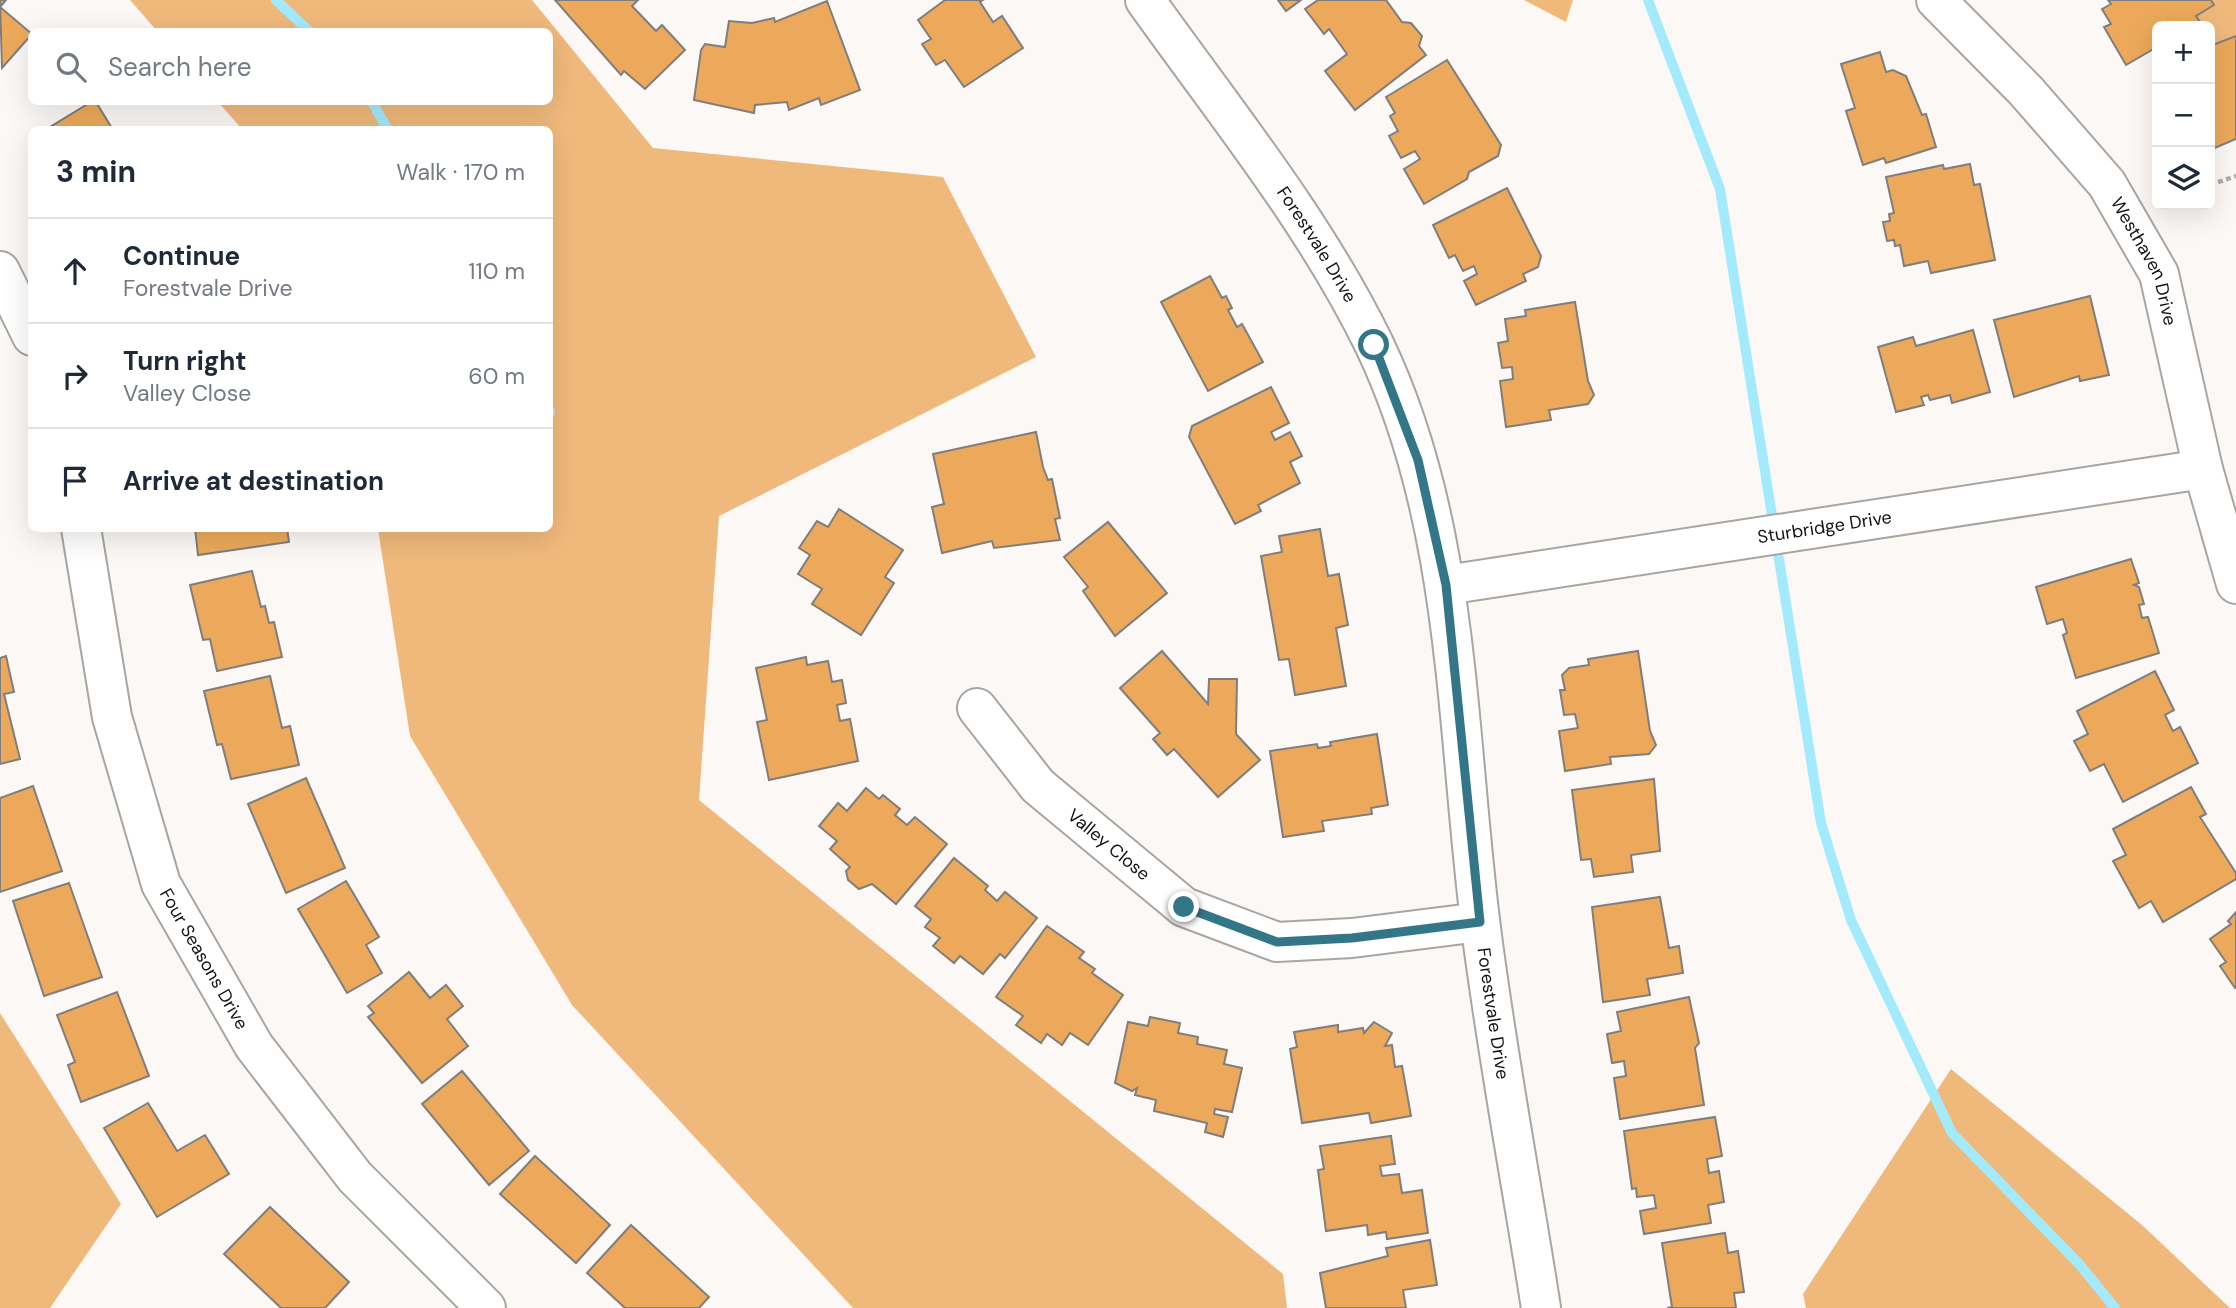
<!DOCTYPE html>
<meta charset="utf-8">
<style>
body{margin:0;font-family:"DM Sans",sans-serif;background:#f6f6f7;color:#1f2937}
.controls{position:absolute;right:21px;top:21px;display:grid;overflow:hidden;border-radius:10px;box-shadow:0 7px 28px #0002}
.controls button{width:63px;height:63px;display:grid;place-items:center;padding:0;border:0;border-bottom:2px solid #e0e1e3;background:#fff;color:#1f2937;font:35px sans-serif}
.stop{position:absolute;width:21px;height:21px;margin:-16px;border:5px solid #337687;border-radius:50%;background:#fff}
.stop.end{background:#337687;border-color:#fff;box-shadow:0 2px 7px #0008}
.list{margin:0;padding:0;list-style:none}
h2{display:flex;justify-content:space-between;align-items:center;height:91px;margin:0;padding:0 28px;font-size:30px}
h2 small{font-size:23px;font-weight:400;color:#747a83}
.list li{display:grid;grid-template-columns:46px 1fr auto;gap:21px;align-items:center;box-sizing:border-box;height:105px;padding:0 28px;border-top:2px solid #e0e1e3}
.list b{display:block;font-size:26px;white-space:nowrap}
.list p{margin:0;font-size:23px;white-space:nowrap;color:#747a83}
.list em{font-size:23px;font-style:normal;color:#747a83}
.icon{flex:none;width:38px;height:38px;fill:none;stroke:currentColor;stroke-width:2;stroke-linecap:round;stroke-linejoin:round}
.map{position:relative;flex:none;width:2236px;height:1308px;overflow:hidden}
.search{position:absolute;background:#fff;box-shadow:0 7px 28px #0002;left:28px;top:28px;width:525px;height:77px;display:flex;align-items:center;gap:18px;box-sizing:border-box;padding:0 24px;border-radius:10px;color:#747a83;font-size:26px}
.panel{position:absolute;background:#fff;box-shadow:0 7px 28px #0002;left:28px;top:126px;width:525px;height:406px;border-radius:10px}
.map>svg:first-child{display:block}
.green{fill:#f0b97c}
.lines{fill:none;stroke-linecap:round;stroke-linejoin:round}
.stream{stroke:#a4eafd;stroke-width:10}
.building{fill:#eca95b;stroke:#807e7c;stroke-width:2}
.minor-casing{stroke:#a8a6a3;stroke-width:42}
.path{stroke:#b1aead;stroke-width:4.5;stroke-dasharray:5 3.5;stroke-linecap:butt}
.minor{stroke:#fff;stroke-width:38}
.route{stroke:#337687;stroke-width:9}
.labels{text-anchor:middle;stroke-width:6;stroke-linejoin:round;paint-order:stroke}
.street-label{font-size:18px;fill:#141313;stroke:#fff}
</style>
<div class="map">
<svg width="2236" height="1308" viewBox="0 0 2236 1308">
<rect width="100%" height="100%" fill="#fbf8f6"/>
<!-- green -->
<g class="green">
<polygon points="130,0 532,0 653,148 943,177 1036,357 719,516 699,800 1283,1274 1287,1308 853,1308 572,1005 410,736 378,529 550,528 550,130 242,129 218,102 550,102 550,32 157,31"/>
<polygon points="1524,0 1573,0 1566,22"/>
<polygon points="2142,0 2236,0 2236,86 2210,72 2210,26 2157,26 2157,30"/>
<polygon points="0,1013 121,1204 50,1308 0,1308"/>
<polygon points="1951,1069 2142,1225 2230,1308 1806,1308 1803,1294"/>
</g>
<g class="lines">
<!-- stream -->
<g class="stream">
<polyline points="276,0 310,32"/>
<polyline points="1648,0 1720,189 1821,823 1851,920 1952,1133 2080,1265 2115,1308"/>
<polyline points="372,102 388,130"/>
<polyline points="550,411 550,412"/>
</g>
</g>
<!-- building -->
<g class="building">
<polygon points="0,0 6,0 0,7 32,34 2,68"/>
<polygon points="555,0 638,0 632,6 656,31 662,25 685,50 645,89 624,71 621,75"/>
<polygon points="983,0 980,2 993,22 1002,16 1023,48 964,87 945,60 936,65 922,44 931,39 918,20 945,0"/>
<polygon points="1278,0 1301,0 1286,11"/>
<polygon points="1318,0 1386,0 1402,22 1411,23 1422,36 1419,46 1426,55 1355,110 1325,71 1347,54 1329,29 1324,34 1305,9"/>
<polygon points="2108,0 2211,0 2214,5 2196,16 2200,22 2193,26 2157,26 2157,47 2126,65 2104,27 2111,24 2102,9 2111,4"/>
<polygon points="827,1 860,90 821,105 819,98 789,110 787,102 755,105 754,113 694,100 701,50 705,44 725,47 729,21 752,23 774,18 775,22"/>
<polygon points="2236,36 2236,139 2210,150 2210,46"/>
<polygon points="1880,52 1886,72 1893,70 1906,76 1922,115 1926,114 1936,147 1886,163 1884,158 1863,165 1846,111 1855,108 1841,64"/>
<polygon points="1447,60 1501,145 1498,156 1469,172 1467,179 1424,204 1404,169 1420,159 1415,151 1401,158 1389,136 1398,131 1390,116 1395,113 1386,97"/>
<polygon points="91,102 96,102 113,130 45,130"/>
<polygon points="1970,164 1974,185 1980,184 1995,260 1931,273 1928,261 1904,266 1900,245 1895,246 1894,240 1887,241 1883,222 1890,221 1889,214 1894,213 1886,177 1943,165 1944,169"/>
<polygon points="1507,188 1541,256 1538,267 1523,274 1526,281 1476,305 1464,281 1477,274 1474,266 1463,271 1455,255 1449,258 1433,225"/>
<polygon points="1210,276 1222,298 1226,296 1232,308 1228,310 1237,327 1242,324 1263,362 1208,391 1161,302"/>
<polygon points="2090,296 2109,375 2080,381 2079,376 2014,397 1994,320"/>
<polygon points="1575,302 1588,381 1594,395 1588,404 1549,410 1551,420 1506,427 1500,381 1513,379 1512,367 1502,368 1498,343 1508,341 1505,319 1526,316 1525,310"/>
<polygon points="1973,330 1990,392 1952,403 1950,395 1930,400 1928,395 1921,397 1924,405 1896,412 1878,347 1913,337 1916,346"/>
<polygon points="1271,387 1289,423 1271,432 1275,440 1290,432 1302,456 1290,462 1300,483 1258,505 1261,511 1235,524 1189,437 1192,426"/>
<polygon points="1036,432 1043,467 1048,480 1052,479 1060,518 1055,519 1060,540 994,548 992,541 942,553 932,507 944,504 933,454"/>
<polygon points="839,509 903,550 885,577 894,583 861,635 812,604 822,589 798,574 810,555 799,548 817,521 828,527"/>
<polygon points="1108,522 1167,593 1115,636 1083,591 1088,587 1064,557"/>
<polygon points="195,528 287,528 289,542 198,555"/>
<polygon points="1320,529 1328,576 1339,574 1348,625 1336,628 1346,686 1295,695 1289,659 1279,660 1261,556 1282,552 1279,536"/>
<polygon points="2131,559 2139,583 2134,585 2139,587 2144,604 2139,605 2142,618 2148,617 2159,653 2076,678 2063,635 2067,633 2063,619 2047,624 2036,587"/>
<polygon points="252,571 261,607 265,606 269,623 274,622 282,657 217,671 210,639 203,640 190,585"/>
<polygon points="1162,651 1208,704 1209,679 1237,679 1236,734 1260,760 1218,797 1174,749 1167,755 1153,739 1160,733 1120,688"/>
<polygon points="1638,651 1650,731 1656,745 1649,754 1610,757 1611,764 1565,771 1559,731 1578,728 1575,714 1564,715 1560,690 1565,690 1562,675 1569,668 1589,665 1588,659"/>
<polygon points="6,656 14,692 4,694 20,759 0,764 0,658"/>
<polygon points="806,657 807,665 828,661 832,682 842,680 846,703 837,705 840,721 850,719 858,761 769,780 757,722 767,720 756,668"/>
<polygon points="2155,671 2174,710 2165,715 2173,731 2180,727 2198,763 2123,802 2104,764 2090,771 2074,741 2088,734 2077,711"/>
<polygon points="270,676 282,728 290,726 299,765 231,779 222,744 217,745 204,691"/>
<polygon points="1377,734 1388,805 1371,808 1372,814 1322,821 1324,831 1283,837 1270,751 1317,744 1318,748 1331,746 1330,742"/>
<polygon points="306,778 345,868 286,893 248,804"/>
<polygon points="1654,779 1660,851 1631,855 1633,872 1594,877 1591,859 1581,860 1572,790"/>
<polygon points="33,786 62,871 0,892 0,798"/>
<polygon points="2191,787 2206,814 2200,817 2236,873 2236,879 2163,922 2151,901 2139,908 2113,861 2126,855 2113,829"/>
<polygon points="866,788 879,799 883,795 900,809 895,815 907,825 915,817 947,844 896,904 872,884 859,889 848,880 846,871 850,867 830,849 837,841 819,826 838,803 847,811"/>
<polygon points="954,858 988,886 985,890 997,901 1005,892 1037,918 1005,958 1000,954 983,974 960,956 954,963 933,946 940,938 925,927 931,919 915,906"/>
<polygon points="346,881 379,937 366,945 382,973 347,993 298,909"/>
<polygon points="69,883 102,977 44,996 13,901"/>
<polygon points="1660,897 1669,948 1679,946 1683,973 1647,979 1650,995 1603,1002 1592,907"/>
<polygon points="2236,912 2236,987 2235,988 2220,966 2226,962 2210,939 2231,924 2228,921"/>
<polygon points="1047,926 1084,952 1079,958 1095,969 1092,973 1123,995 1088,1045 1070,1033 1062,1045 1047,1034 1041,1043 1016,1025 1023,1016 996,997"/>
<polygon points="409,972 430,998 446,985 463,1006 447,1019 468,1046 422,1083 368,1017 374,1013 368,1006"/>
<polygon points="117,992 149,1076 81,1102 68,1065 75,1062 57,1015"/>
<polygon points="1689,997 1699,1043 1695,1048 1704,1105 1620,1119 1614,1078 1626,1076 1624,1061 1612,1063 1607,1034 1621,1031 1617,1012"/>
<polygon points="1150,1017 1180,1023 1178,1033 1198,1037 1197,1044 1227,1050 1224,1064 1242,1068 1232,1112 1215,1109 1214,1114 1228,1117 1223,1137 1205,1132 1207,1123 1154,1111 1156,1100 1135,1095 1137,1088 1132,1091 1115,1083 1128,1022 1148,1026"/>
<polygon points="1374,1022 1392,1033 1385,1046 1392,1045 1395,1067 1402,1066 1411,1116 1371,1123 1369,1113 1302,1123 1290,1049 1297,1047 1294,1032 1338,1025 1338,1032 1363,1028 1364,1033"/>
<polygon points="462,1071 529,1151 489,1185 422,1104"/>
<polygon points="148,1103 177,1151 205,1135 229,1174 157,1217 104,1128"/>
<polygon points="1715,1117 1722,1156 1707,1159 1709,1173 1719,1171 1724,1202 1708,1205 1711,1223 1644,1234 1640,1211 1656,1208 1654,1195 1637,1197 1636,1188 1632,1189 1624,1131"/>
<polygon points="1391,1136 1395,1164 1380,1166 1382,1176 1399,1174 1402,1193 1422,1190 1428,1233 1387,1239 1386,1232 1368,1235 1367,1225 1326,1231 1318,1170 1324,1169 1320,1146"/>
<polygon points="535,1156 610,1225 576,1263 500,1194"/>
<polygon points="270,1207 349,1282 325,1308 281,1308 224,1254"/>
<polygon points="631,1225 709,1297 699,1308 625,1308 587,1273"/>
<polygon points="1725,1233 1728,1253 1738,1251 1744,1292 1734,1293 1736,1308 1667,1308 1672,1307 1662,1243"/>
<polygon points="1430,1240 1437,1285 1403,1290 1406,1308 1326,1308 1320,1273 1388,1256 1386,1248"/>
</g>
<g class="lines">
<!-- minor casing -->
<g class="minor-casing">
<g id="minor">
<path id="s1" d="M 1145,0 C 1224,111 1314,221 1374,344 C 1460,523 1456,727 1480,920 C 1496,1050 1521,1179 1541,1308"/>
<path id="s2" d="M 1936,0 L 2026,91 L 2107,184 L 2159,274 L 2203,469 L 2236,584"/>
<polyline points="0,271 32,336"/>
<path id="s3" d="M 81,528 L 112,717 L 161,884 L 254,1046 L 355,1177 L 486,1308"/>
<path id="s4" d="M 1446,585 L 2203,469"/>
<path id="s5" d="M 977,708 L 1038,786 L 1184,907 L 1277,942 L 1352,938 L 1480,922"/>
</g>
</g>
<!-- path -->
<polyline class="path" points="2210,185 2236,176"/>
<!-- minor -->
<use href="#minor" class="minor"/>
</g>
<g class="lines">
<!-- route -->
<polyline class="route" points="1184,907 1277,942 1352,938 1480,922 1446,585 1418,460 1374,345"/>
</g>
<g class="labels">
<!-- street labels -->
<g class="street-label">
<text dy="6" stroke="none"><textPath href="#s1" startOffset="299">Forestvale Drive</textPath></text>
<text dy="6" stroke="none"><textPath href="#s2" startOffset="338">Westhaven Drive</textPath></text>
<text dy="6" stroke="none"><textPath href="#s4" startOffset="383">Sturbridge Drive</textPath></text>
<text dy="6" stroke="none"><textPath href="#s5" startOffset="191">Valley Close</textPath></text>
<text dy="6" stroke="none"><textPath href="#s3" startOffset="452">Four Seasons Drive</textPath></text>
<text dy="6" stroke="none"><textPath href="#s1" startOffset="1097">Forestvale Drive</textPath></text>
</g>
</g>
</svg>
<div class="controls">
<button>+</button>
<button>−</button>
<button><svg class="icon" aria-label="layers" viewBox="0 0 24 24"><path d="M12 4l9 5-9 5-9-5zM3 14l9 5 9-5"/></svg></button>
</div>
<div class="stop" style="left:1374px;top:345px"></div>
<div class="stop end" style="left:1184px;top:907px"></div>
<div class="search"><svg class="icon" aria-label="search" viewBox="0 0 24 24"><circle cx="10" cy="10" r="6"/><path d="M15 15l6 6"/></svg>Search here</div>
<section class="panel">
<h2>3 min<small>Walk · 170 m</small></h2>
<ul class="list">
<li><svg class="icon" aria-label="ahead" viewBox="0 0 24 24"><path d="M12 20V5M6 11l6-6 6 6"/></svg><div><b>Continue</b><p>Forestvale Drive</p></div><em>110 m</em></li>
<li><svg class="icon" aria-label="right" viewBox="0 0 24 24"><path d="M7 20v-9h11M14 6l5 5-5 5"/></svg><div><b>Turn right</b><p>Valley Close</p></div><em>60 m</em></li>
<li><svg class="icon" aria-label="arrive" viewBox="0 0 24 24"><path d="M6 21V4h12l-3 4 3 4H6"/></svg><div><b>Arrive at destination</b></div></li>
</ul>
</section>
</div>
